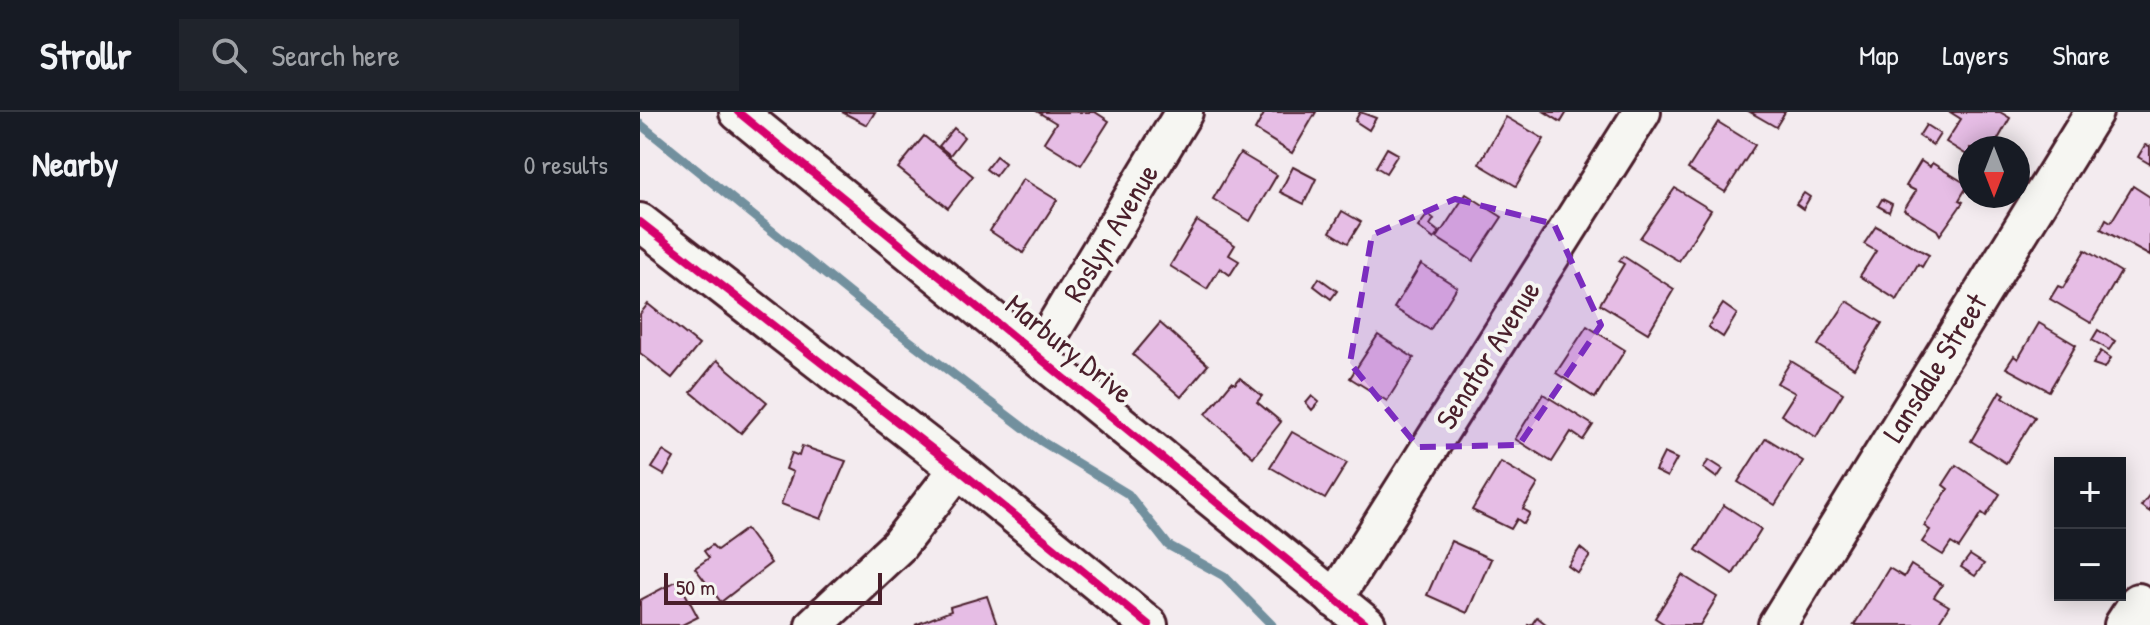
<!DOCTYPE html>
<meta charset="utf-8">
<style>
body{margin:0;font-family:"Patrick Hand",sans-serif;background:#20242c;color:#f1f3f6}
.controls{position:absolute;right:24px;bottom:24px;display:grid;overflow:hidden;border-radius:0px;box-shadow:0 4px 20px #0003}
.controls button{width:72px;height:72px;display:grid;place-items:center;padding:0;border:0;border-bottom:2px solid #363941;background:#171b24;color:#f1f3f6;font:40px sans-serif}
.compass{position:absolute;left:1318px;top:24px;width:72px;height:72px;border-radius:50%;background:#171b24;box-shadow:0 4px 20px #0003;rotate:180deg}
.scale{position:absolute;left:24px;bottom:20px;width:218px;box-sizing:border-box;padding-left:8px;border:4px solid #4a1f2b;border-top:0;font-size:22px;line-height:28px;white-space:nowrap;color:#4a1f2b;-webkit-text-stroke:6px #f6f6f2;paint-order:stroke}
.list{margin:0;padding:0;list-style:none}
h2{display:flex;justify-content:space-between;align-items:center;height:104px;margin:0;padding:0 32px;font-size:34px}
h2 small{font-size:26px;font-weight:400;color:#9ea1a6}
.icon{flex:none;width:44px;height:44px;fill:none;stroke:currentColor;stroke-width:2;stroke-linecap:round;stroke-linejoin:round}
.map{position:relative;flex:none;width:1510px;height:513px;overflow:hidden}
header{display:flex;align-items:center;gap:48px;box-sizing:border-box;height:112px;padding:0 40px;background:#171b24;border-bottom:2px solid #363941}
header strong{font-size:38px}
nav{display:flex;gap:44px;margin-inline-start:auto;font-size:28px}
.search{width:560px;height:72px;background:#20242c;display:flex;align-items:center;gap:20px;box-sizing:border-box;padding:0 28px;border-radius:0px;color:#9ea1a6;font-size:30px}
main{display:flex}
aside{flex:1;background:#171b24}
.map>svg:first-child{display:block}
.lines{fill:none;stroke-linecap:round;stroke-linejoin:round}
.stream{stroke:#72909e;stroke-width:9}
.building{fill:#e6bde5;stroke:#4a1f2b;stroke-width:2}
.minor-casing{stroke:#4a1f2b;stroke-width:42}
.minor{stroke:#f6f6f2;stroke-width:36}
.cycleway-casing{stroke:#f6f6f2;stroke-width:13}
.cycleway{stroke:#d6006c;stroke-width:8}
.marked{fill:#7b2cbf;fill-opacity:0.2;stroke:#7b2cbf;stroke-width:6;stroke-dasharray:16 10;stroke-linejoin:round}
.labels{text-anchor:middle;stroke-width:8;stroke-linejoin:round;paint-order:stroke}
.street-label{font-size:30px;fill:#4a1f2b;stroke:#f6f6f2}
</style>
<header>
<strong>Strollr</strong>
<div class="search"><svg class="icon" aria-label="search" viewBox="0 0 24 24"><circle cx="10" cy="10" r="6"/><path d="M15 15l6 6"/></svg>Search here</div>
<nav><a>Map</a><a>Layers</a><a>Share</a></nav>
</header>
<main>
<aside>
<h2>Nearby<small>0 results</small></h2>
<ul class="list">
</ul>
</aside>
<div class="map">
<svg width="1510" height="513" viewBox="0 0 1510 513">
<rect width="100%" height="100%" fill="#f3ebef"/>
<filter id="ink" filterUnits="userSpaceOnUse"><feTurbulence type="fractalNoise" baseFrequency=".0125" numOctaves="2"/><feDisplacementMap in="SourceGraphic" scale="16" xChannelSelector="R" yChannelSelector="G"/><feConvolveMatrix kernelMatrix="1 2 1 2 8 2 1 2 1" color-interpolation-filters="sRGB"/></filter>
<g filter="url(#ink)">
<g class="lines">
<!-- stream -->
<polyline class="stream" points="0,12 237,204 401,329 488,382 528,433 584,464 632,513"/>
</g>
<!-- building -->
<g class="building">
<polygon points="202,0 235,0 227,13"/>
<polygon points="398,0 455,0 469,9 441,53 404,30 416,11"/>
<polygon points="625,0 676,0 652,41 615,18"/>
<polygon points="720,0 736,6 729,18 715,9"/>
<polygon points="905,0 927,0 921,10"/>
<polygon points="1110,0 1145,0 1136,15"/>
<polygon points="1310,0 1360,0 1370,6 1353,36 1330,36 1330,45 1306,30 1321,7"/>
<polygon points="866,5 904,27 876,74 839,52"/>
<polygon points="1078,10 1115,33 1085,80 1048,57"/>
<polygon points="1286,13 1300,22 1293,33 1279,24"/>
<polygon points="314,16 324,25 310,43 299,34"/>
<polygon points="284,24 333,64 308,96 258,56"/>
<polygon points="1505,33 1510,34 1510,52 1498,45"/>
<polygon points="747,36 758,42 746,61 736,55"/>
<polygon points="600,41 637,63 610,109 573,87"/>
<polygon points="356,44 365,51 355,64 346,57"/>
<polygon points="1281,49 1290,55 1292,51 1328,73 1319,88 1323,90 1319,96 1300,123 1297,118 1264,98 1276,79 1266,74"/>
<polygon points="653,55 676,67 664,92 640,80"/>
<polygon points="383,67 417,88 383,141 350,119"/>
<polygon points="1493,74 1510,85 1510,144 1461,117 1466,107 1471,110"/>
<polygon points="1035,76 1071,98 1039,149 1000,126"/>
<polygon points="1164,81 1170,85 1163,97 1156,92"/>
<polygon points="826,82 862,105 833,149 797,126"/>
<polygon points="1242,87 1252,92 1249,100 1238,94"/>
<polygon points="702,99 721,110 708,131 690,120"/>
<polygon points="788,102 794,107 790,113 799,120 794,127 778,115"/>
<polygon points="557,109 595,133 589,143 599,149 590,163 580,156 567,177 530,154"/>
<polygon points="1236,114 1289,143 1282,155 1278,152 1257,188 1220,164 1236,139 1224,132"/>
<polygon points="1445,138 1481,160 1451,211 1410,187 1418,174 1423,176"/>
<polygon points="983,144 1034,177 1008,221 960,192 984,152 979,149"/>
<polygon points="781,152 817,175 790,218 754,196"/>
<polygon points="679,166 697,179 691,187 674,174"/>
<polygon points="1207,189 1242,211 1214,256 1178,233"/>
<polygon points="8,192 59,233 32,266 0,241 0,202"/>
<polygon points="1083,192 1097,202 1083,225 1068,215"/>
<polygon points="520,211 568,253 541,285 493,243"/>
<polygon points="1399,211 1436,233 1409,279 1366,256 1374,244 1378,247"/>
<polygon points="947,214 985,238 955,286 916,261"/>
<polygon points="1458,218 1475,229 1469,238 1452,228"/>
<polygon points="738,223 774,246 747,289 710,266"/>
<polygon points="1461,239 1471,246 1465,256 1453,252"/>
<polygon points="77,248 127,290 101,321 51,280"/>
<polygon points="1151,249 1203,281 1176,325 1141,303 1155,281 1137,271"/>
<polygon points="600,266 622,284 617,290 641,310 613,345 566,302 592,270 595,272"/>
<polygon points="1360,279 1365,282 1363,285 1395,305 1366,351 1331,329"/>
<polygon points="903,282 953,313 943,328 931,320 912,350 875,327"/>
<polygon points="672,284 679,290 672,298 666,291"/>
<polygon points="652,320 707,351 685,387 630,355"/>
<polygon points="1126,326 1163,349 1135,393 1098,370"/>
<polygon points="162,334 206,349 181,407 141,392 153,360 146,357 152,341 159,344"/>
<polygon points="23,339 34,346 24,363 12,356"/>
<polygon points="1024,341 1037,347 1027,365 1015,359"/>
<polygon points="1069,348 1083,357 1077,366 1063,356"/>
<polygon points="861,350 898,372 883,397 890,401 884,412 877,407 871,417 832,398"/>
<polygon points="1316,353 1360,382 1346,404 1342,401 1319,436 1311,431 1303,443 1282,430 1290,418 1284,414 1308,377 1303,373"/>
<polygon points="1510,382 1510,400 1501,394"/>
<polygon points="1084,393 1121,417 1093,462 1056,438"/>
<polygon points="106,417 131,451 81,490 55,456 69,446 64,439 72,433 77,438"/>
<polygon points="811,429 851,447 827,501 787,483"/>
<polygon points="940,436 950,444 938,461 928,454"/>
<polygon points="1330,443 1344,452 1335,464 1321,455"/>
<polygon points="1271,453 1302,473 1294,485 1309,494 1297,513 1214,513 1249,456 1264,465"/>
<polygon points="1042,463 1077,485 1060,513 1026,513 1015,506"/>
<polygon points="38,468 58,505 42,513 0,513 0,488"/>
<polygon points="347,484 357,513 275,513 311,499 310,495"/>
<polygon points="897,505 907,513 887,513 892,512"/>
</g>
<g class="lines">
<!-- minor casing -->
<g class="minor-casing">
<g id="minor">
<polyline points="98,0 727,513"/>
<polyline points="0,110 318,357 509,513"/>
<polyline points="398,242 544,0"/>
<polyline points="694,487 1002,0"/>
<polyline points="174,513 258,434 318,357"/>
<polyline points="1137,513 1454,0"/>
<polyline points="1483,513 1498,490 1510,498"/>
</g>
</g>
<!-- minor -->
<use href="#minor" class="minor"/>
<!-- cycleway casing -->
<g class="cycleway-casing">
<g id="cycleway">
<polyline points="98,0 727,513"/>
<polyline points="0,110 318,357 509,513"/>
</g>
</g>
<!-- cycleway -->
<use href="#cycleway" class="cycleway"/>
</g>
</g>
<!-- marked area -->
<path class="marked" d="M 815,87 L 914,112 L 961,213 L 879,333 L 778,335 L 710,251 L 732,123 Z"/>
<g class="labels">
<!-- street labels -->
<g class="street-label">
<text transform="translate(471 121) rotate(-59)" y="10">Roslyn Avenue</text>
<text transform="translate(429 237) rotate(39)" y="10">Marbury Drive</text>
<text transform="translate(848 243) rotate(-58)" y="10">Senator Avenue</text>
<text transform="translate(1295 256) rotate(-58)" y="10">Lansdale Street</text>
</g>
</g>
</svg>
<div class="controls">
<button>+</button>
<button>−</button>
</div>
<svg class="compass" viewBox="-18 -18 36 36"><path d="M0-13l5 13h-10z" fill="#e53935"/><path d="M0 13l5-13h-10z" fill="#9ea1a6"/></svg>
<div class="scale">50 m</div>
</div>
</main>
